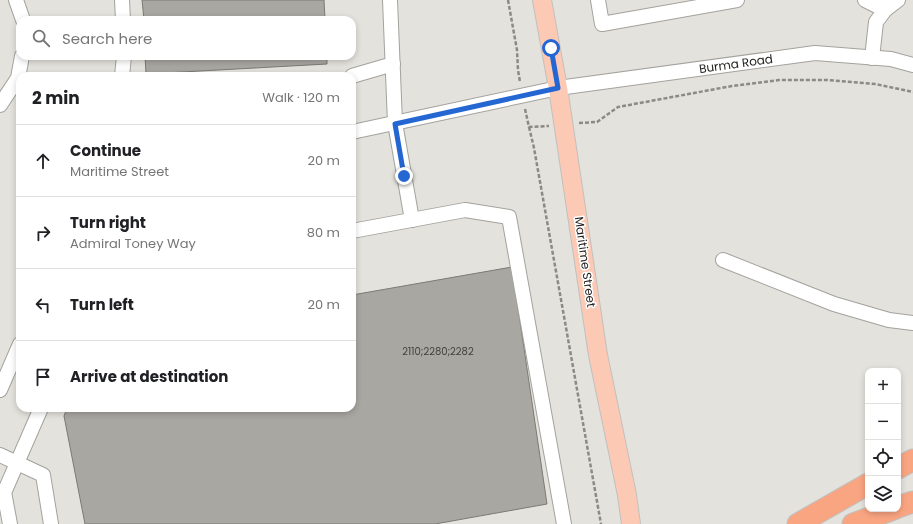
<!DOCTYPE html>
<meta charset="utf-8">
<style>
body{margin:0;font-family:Poppins,sans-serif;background:#f6f6f6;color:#202124}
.controls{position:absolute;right:12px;bottom:12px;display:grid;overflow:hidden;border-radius:8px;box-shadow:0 2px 6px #0003}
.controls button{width:36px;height:36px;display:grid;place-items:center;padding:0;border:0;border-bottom:1px solid #e0e0e0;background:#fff;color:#202124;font:20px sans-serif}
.stop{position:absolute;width:12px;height:12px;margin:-9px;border:3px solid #2467d3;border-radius:50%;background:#fff}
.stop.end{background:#2467d3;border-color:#fff;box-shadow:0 1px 4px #0008}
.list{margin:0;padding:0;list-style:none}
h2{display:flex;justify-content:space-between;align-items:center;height:52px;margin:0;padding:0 16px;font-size:17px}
h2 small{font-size:13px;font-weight:400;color:#757577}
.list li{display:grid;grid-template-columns:26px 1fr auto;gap:12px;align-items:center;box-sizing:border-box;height:72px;padding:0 16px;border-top:1px solid #e0e0e0}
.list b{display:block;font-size:15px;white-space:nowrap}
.list p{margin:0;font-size:13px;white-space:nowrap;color:#757577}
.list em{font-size:13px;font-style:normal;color:#757577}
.icon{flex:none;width:22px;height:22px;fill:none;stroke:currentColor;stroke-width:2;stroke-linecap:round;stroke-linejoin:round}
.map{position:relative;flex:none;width:913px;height:524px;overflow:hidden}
.search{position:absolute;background:#fff;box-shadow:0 2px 6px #0003;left:16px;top:16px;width:340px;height:44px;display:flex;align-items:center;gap:10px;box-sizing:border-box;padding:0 14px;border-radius:12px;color:#757577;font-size:15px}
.panel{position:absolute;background:#fff;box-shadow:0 2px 6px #0003;left:16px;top:72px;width:340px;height:340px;border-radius:12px}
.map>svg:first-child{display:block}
.building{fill:#a8a7a2;stroke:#7c7a75}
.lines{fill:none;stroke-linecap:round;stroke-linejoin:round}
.minor-casing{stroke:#a4a29d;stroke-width:16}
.major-casing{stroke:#c1c0c0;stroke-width:20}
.highway-casing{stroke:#c1c0c0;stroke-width:23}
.path{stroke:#8b8a86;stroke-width:2.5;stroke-dasharray:4 2;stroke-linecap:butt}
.minor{stroke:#fff;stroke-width:14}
.major{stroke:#fcc9b4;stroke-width:18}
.highway{stroke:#faa582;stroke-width:21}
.route{stroke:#2467d3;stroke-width:5}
.labels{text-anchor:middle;stroke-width:3;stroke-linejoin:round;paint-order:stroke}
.number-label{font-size:10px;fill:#42413e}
.street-label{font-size:12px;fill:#201f1d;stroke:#fff}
</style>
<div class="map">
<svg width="913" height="524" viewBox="0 0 913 524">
<rect width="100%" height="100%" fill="#e3e2dc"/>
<!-- building -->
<g class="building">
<polygon points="142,0 324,0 325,20 144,20"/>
<polygon points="145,56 327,56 327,64 146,74"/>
<polygon points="512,267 547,504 435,524 85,524 64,416 67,408 352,408 352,295"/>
</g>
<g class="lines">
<!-- minor casing -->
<g class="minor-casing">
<g id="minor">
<polyline points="16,0 23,20"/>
<polyline points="122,0 123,20"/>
<polyline points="390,0 395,123 412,220"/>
<polyline points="598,0 602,24 737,0"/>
<polyline points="865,0 885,10 898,0"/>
<polyline points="872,58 876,22 885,10 882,0"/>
<polyline points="122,76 124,56"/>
<polyline points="352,76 393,64"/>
<polyline points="0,105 18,78 22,56"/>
<polyline points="352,132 558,88 815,53 891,59 913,65"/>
<polyline points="352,231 465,210 509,217 564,524"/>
<polyline points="723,260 834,304 889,320 913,323"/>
<polyline points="0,390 20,344"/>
<polyline points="0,455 43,475 51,524"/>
<polyline points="4,492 10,524"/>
<polyline points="0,502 41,408"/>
</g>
</g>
<!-- major casing -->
<g class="major-casing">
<polyline id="major" points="542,0 558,88 598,355 627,495 631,524"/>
</g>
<!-- highway casing -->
<g class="highway-casing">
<g id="highway">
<polyline points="898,468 913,460"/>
<polyline points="898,507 913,502"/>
<polyline points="798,524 868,484"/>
<polyline points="853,524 894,509"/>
</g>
</g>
<!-- path -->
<g class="path">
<polyline points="508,0 517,50 518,70 520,82"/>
<polyline points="525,109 529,127 549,126"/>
<polyline points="579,123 597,122 618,107 732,86 779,80 827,80 875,84 913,92"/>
<polyline points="529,127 534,148 601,524"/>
</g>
<!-- minor -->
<use href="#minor" class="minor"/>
<!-- major -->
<use href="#major" class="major"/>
<!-- highway -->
<use href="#highway" class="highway"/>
</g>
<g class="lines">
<!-- route -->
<polyline class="route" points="404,176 395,124 558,88 551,48"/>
</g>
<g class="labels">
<!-- number labels -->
<g class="number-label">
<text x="438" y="355">2110;2280;2282</text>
</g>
<!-- street labels -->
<g class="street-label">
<text transform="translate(736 64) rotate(-8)" y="4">Burma Road</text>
<text transform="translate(585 262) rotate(82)" y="4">Maritime Street</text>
</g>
</g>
</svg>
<div class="controls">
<button>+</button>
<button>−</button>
<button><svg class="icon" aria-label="locate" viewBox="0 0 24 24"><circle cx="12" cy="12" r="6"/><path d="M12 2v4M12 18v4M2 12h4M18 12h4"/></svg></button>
<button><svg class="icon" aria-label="layers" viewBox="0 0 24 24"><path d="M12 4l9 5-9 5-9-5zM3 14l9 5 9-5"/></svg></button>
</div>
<div class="stop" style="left:551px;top:48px"></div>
<div class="stop end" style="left:404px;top:176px"></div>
<div class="search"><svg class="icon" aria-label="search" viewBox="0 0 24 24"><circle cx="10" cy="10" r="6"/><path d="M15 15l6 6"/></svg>Search here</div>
<section class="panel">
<h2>2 min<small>Walk · 120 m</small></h2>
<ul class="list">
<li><svg class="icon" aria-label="ahead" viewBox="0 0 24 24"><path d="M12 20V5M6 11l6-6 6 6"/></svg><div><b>Continue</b><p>Maritime Street</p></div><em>20 m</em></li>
<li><svg class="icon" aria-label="right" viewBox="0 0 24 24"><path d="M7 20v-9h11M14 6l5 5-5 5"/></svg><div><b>Turn right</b><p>Admiral Toney Way</p></div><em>80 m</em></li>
<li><svg class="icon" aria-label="left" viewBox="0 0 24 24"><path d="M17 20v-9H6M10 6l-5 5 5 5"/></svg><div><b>Turn left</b></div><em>20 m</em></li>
<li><svg class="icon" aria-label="arrive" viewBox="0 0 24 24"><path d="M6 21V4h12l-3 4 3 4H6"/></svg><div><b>Arrive at destination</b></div></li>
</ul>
</section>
</div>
